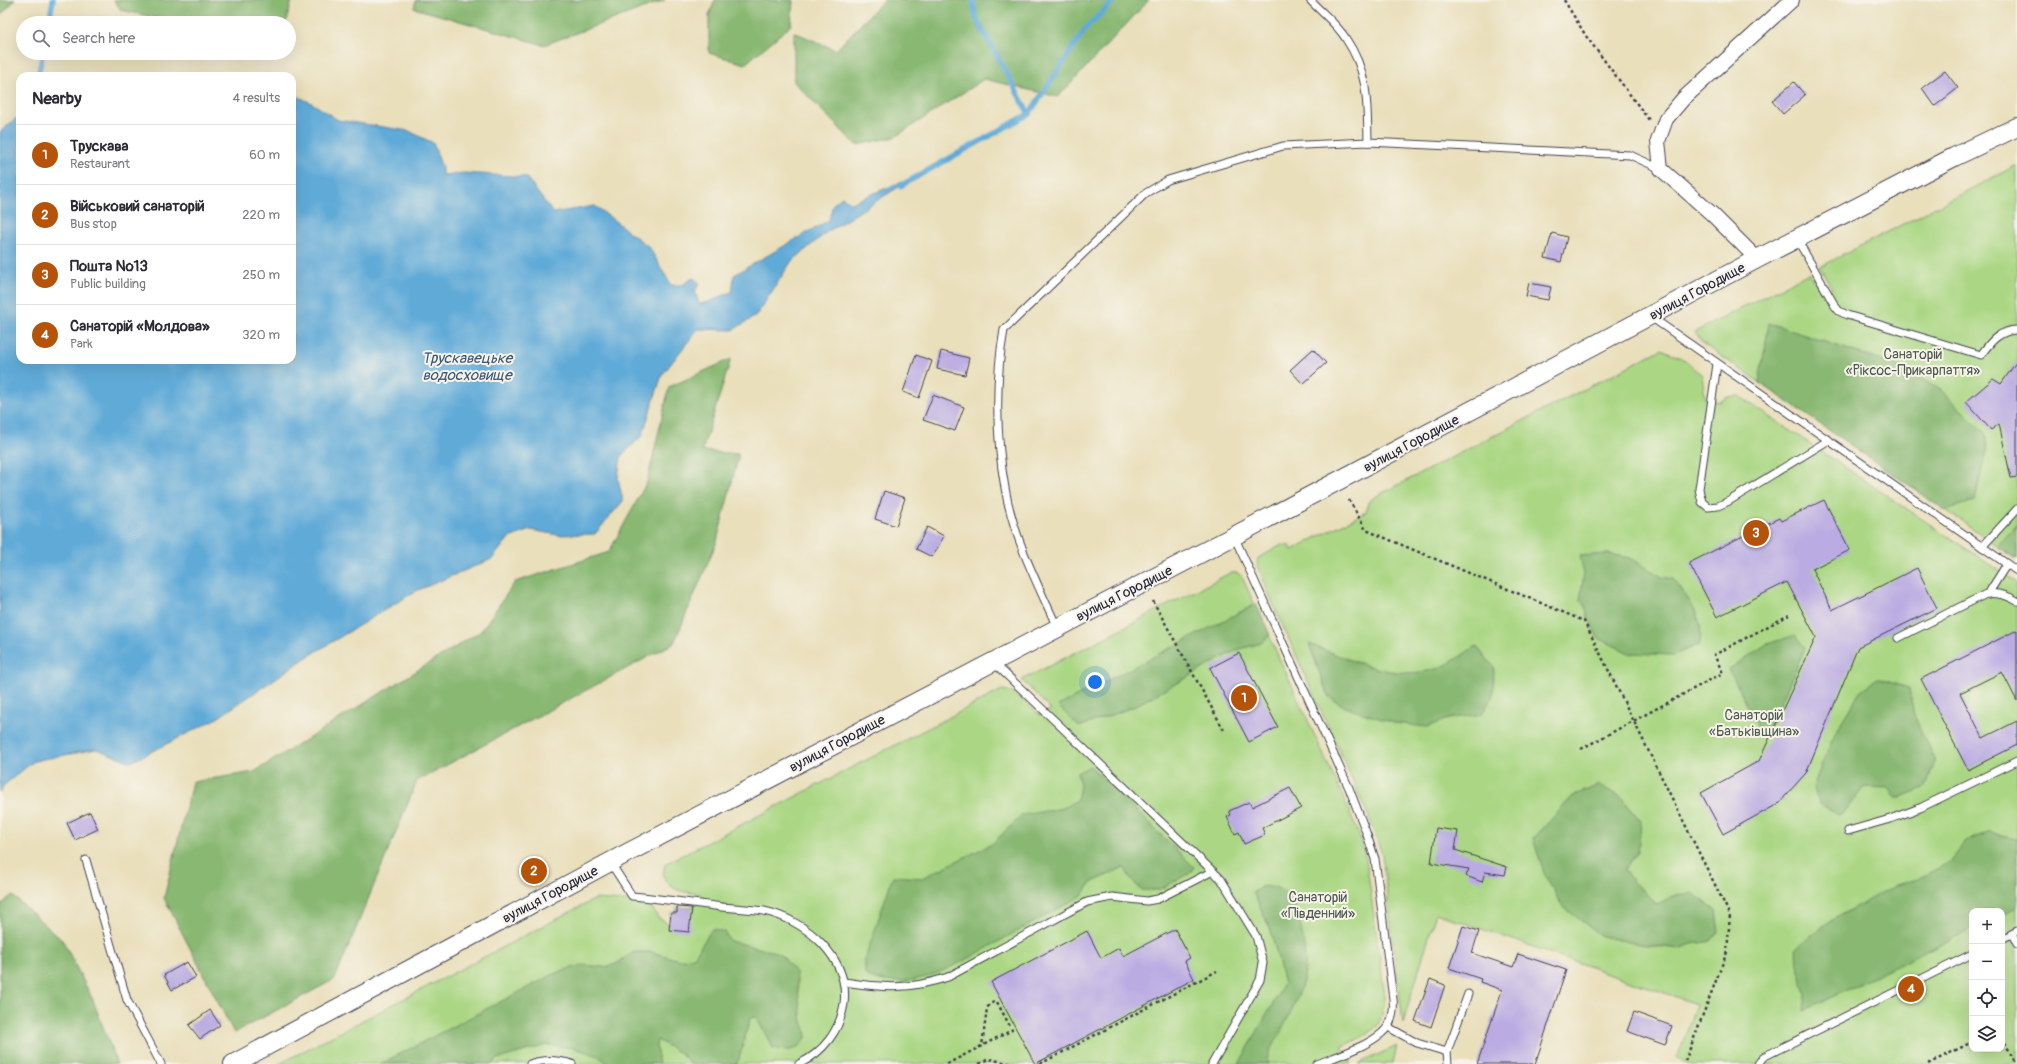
<!DOCTYPE html>
<meta charset="utf-8">
<style>
body{margin:0;font-family:Pangolin,sans-serif;background:#f2f2f3;color:#2b2b33}
.controls{position:absolute;right:12px;bottom:12px;display:grid;overflow:hidden;border-radius:8px;box-shadow:0 4px 16px #0002}
.controls button{width:36px;height:36px;display:grid;place-items:center;padding:0;border:0;border-bottom:1px solid #e1e1e2;background:#fff;color:#2b2b33;font:20px sans-serif}
.you{position:absolute;left:1095px;top:682px;width:14px;height:14px;margin:-10px;border:3px solid #fff;border-radius:50%;background:#1a73e8;box-shadow:0 0 0 6px #1a73e833}
.badge{display:grid;place-items:center;width:26px;height:26px;border-radius:50%;background:#b45309;color:#fff;font-size:13px;font-weight:700}
.pin{position:absolute;translate:-50% -50%;border:2px solid #fff;box-shadow:0 1px 4px #0006}
.list{margin:0;padding:0;list-style:none}
h2{display:flex;justify-content:space-between;align-items:center;height:52px;margin:0;padding:0 16px;font-size:17px}
h2 small{font-size:13px;font-weight:400;color:#7c7c81}
.list li{display:grid;grid-template-columns:26px 1fr auto;gap:12px;align-items:center;box-sizing:border-box;height:60px;padding:0 16px;border-top:1px solid #e1e1e2}
.list b{display:block;font-size:15px;white-space:nowrap}
.list p{margin:0;font-size:13px;white-space:nowrap;color:#7c7c81}
.list em{font-size:13px;font-style:normal;color:#7c7c81}
.icon{flex:none;width:22px;height:22px;fill:none;stroke:currentColor;stroke-width:2;stroke-linecap:round;stroke-linejoin:round}
.map{position:relative;flex:none;width:2017px;height:1064px;overflow:hidden}
.search{position:absolute;background:#fff;box-shadow:0 4px 16px #0002;left:16px;top:16px;width:280px;height:44px;display:flex;align-items:center;gap:10px;box-sizing:border-box;padding:0 14px;border-radius:22px;color:#7c7c81;font-size:15px}
.panel{position:absolute;background:#fff;box-shadow:0 4px 16px #0002;left:16px;top:72px;width:280px;height:292px;border-radius:12px}
.map>svg:first-child{display:block}
.green{fill:#abd784;stroke:#667c60;fill-rule:evenodd}
.forest{fill:#88b872;stroke:#556d56}
.water{fill:#60aad8;stroke:#41668a}
.lines{fill:none;stroke-linecap:round;stroke-linejoin:round}
.stream{stroke:#60aad8;stroke-width:5.5}
.building{fill:#baace2}
.service-casing{stroke:#403e4e;stroke-width:9}
.minor-casing{stroke:#403e4e;stroke-width:16}
.tertiary-casing{stroke:#403e4e;stroke-width:20}
.path{stroke:#403e4e;stroke-width:2.5;stroke-dasharray:3 3;stroke-linecap:butt}
.service{stroke:#fff;stroke-width:7}
.minor{stroke:#fff;stroke-width:14}
.tertiary{stroke:#fff;stroke-width:18}
.labels{text-anchor:middle;stroke-width:4;stroke-linejoin:round;paint-order:stroke}
.street-label{font-size:14px;fill:#22223b;stroke:#f7f3e8}
.park-label{font-size:14px;fill:#4b5851;stroke:#f7f3e8}
.water-label{font-size:15px;font-style:italic;fill:#3b587a;stroke:#f7f3e8}
</style>
<div class="map">
<svg width="2017" height="1064" viewBox="0 0 2017 1064">
<rect width="100%" height="100%" fill="#f7f3e8"/>
<filter id="ink" filterUnits="userSpaceOnUse"><feTurbulence type="fractalNoise" baseFrequency=".025" numOctaves="2"/><feDisplacementMap in="SourceGraphic" scale="8" xChannelSelector="R" yChannelSelector="G"/><feConvolveMatrix kernelMatrix="1 2 1 2 8 2 1 2 1" color-interpolation-filters="sRGB"/></filter>
<filter id="wash" filterUnits="userSpaceOnUse"><feTurbulence type="fractalNoise" baseFrequency=".012" numOctaves="4" result="noise"/><feDisplacementMap in="SourceGraphic" scale="16" xChannelSelector="R" yChannelSelector="G"/><feGaussianBlur stdDeviation="0.9" result="paint"/><feColorMatrix in="noise" values="0 0 0 0 0 0 0 0 0 0 0 0 0 0 0 0 0 1.4 0 .05"/><feComposite in="paint" operator="in"/></filter>
<g filter="url(#wash)">
<rect width="100%" height="100%" fill="#e9dfbb"/>
<!-- green -->
<g class="green">
<polygon points="2017,165 2017,559 1702,343 1695,332 1809,273 1822,293 1832,288 1820,267"/>
<path d="M 1662,349 L 1685,360 L 1702,375 L 1705,399 L 1720,402 L 1727,397 L 1739,396 L 2017,583 L 2017,1064 L 1690,1064 L 1677,1059 L 1696,1004 L 1436,913 L 1403,1023 L 1382,854 L 1369,817 L 1270,597 L 1257,563 L 1258,558 L 1282,545 L 1290,546 L 1292,550 L 1366,512 L 1368,502 L 1375,497 ZM 1972,911 L 2002,911 L 2002,1049 L 1972,1049 Z"/>
<path d="M 1230,573 L 1238,573 L 1242,577 L 1348,808 L 1359,834 L 1366,859 L 1385,997 C 1383,1032 1369,1033 1341,1047 L 1352,1064 L 279,1064 L 595,899 L 650,903 L 657,917 L 670,925 L 671,913 L 676,913 L 677,907 L 692,908 L 701,894 C 685,892 671,892 663,876 L 665,864 L 1002,690 C 1017,691 1028,705 1040,715 L 1051,710 L 1022,680 Z"/>
<polygon points="1397,1046 1393,1064 1359,1064 1362,1062"/>
</g>
<!-- forest -->
<g class="forest">
<polygon points="0,0 15,0 0,16"/>
<polygon points="114,0 292,0 286,23 179,23 121,10"/>
<polygon points="416,0 665,0 544,45 414,8"/>
<polygon points="715,0 793,0 791,25 745,64 709,53 709,15"/>
<polygon points="884,0 1149,0 1058,97 984,79 895,137 856,145 794,82 794,32 836,50"/>
<polygon points="1769,323 1900,367 1941,390 1985,433 1987,446 1975,501 1945,510 1759,382"/>
<polygon points="731,359 702,451 739,454 717,541 674,643 417,781 335,979 234,1033 164,898 192,782 254,772 481,631 515,582 609,552 647,482 669,387"/>
<polygon points="2017,525 2017,559 1997,546"/>
<path d="M 1608,554 L 1630,558 L 1662,577 L 1673,579 C 1687,597 1707,621 1699,645 L 1673,655 L 1629,653 L 1598,638 L 1588,617 L 1584,604 L 1580,600 L 1584,574 L 1580,556 Z"/>
<polygon points="1256,604 1270,635 1261,643 1237,650 1133,707 1079,727 1058,706"/>
<polygon points="1796,635 1805,648 1773,721 1762,735 1729,669 1767,644"/>
<path d="M 1309,644 C 1349,659 1396,683 1439,668 C 1452,663 1465,653 1476,646 L 1494,667 L 1493,695 L 1482,714 L 1448,719 L 1427,727 L 1394,723 L 1347,708 L 1328,696 Z"/>
<polygon points="1877,678 1909,688 1914,715 1935,762 1926,787 1901,797 1896,797 1888,788 1864,787 1843,814 1838,815 1820,804 1813,788 1824,758 1837,729 1860,692"/>
<path d="M 1090,766 L 1194,867 L 1189,874 L 1158,890 L 1142,890 L 1132,881 L 1124,867 L 1091,883 L 1083,895 C 1057,909 1031,924 1005,938 C 964,960 912,997 865,975 L 865,959 L 893,876 L 922,878 L 992,844 L 1022,815 L 1063,808 L 1077,800 L 1080,786 L 1077,773 Z"/>
<polygon points="1599,785 1621,797 1641,821 1638,852 1624,869 1632,881 1657,904 1676,895 1693,893 1716,910 1719,933 1707,942 1692,944 1679,949 1639,944 1601,936 1561,905 1544,872 1533,839 1573,796"/>
<polygon points="1990,831 2001,836 2017,839 2017,907 2002,914 2002,911 1972,911 1972,929 1804,1011 1806,993 1797,964 1796,949 1822,926 1895,885 1917,879 1950,862 1966,842"/>
<path d="M 1272,886 C 1277,888 1283,890 1286,893 C 1301,906 1309,963 1303,981 C 1295,1009 1279,1033 1267,1059 L 1268,1064 L 1239,1064 L 1284,984 L 1271,931 L 1253,892 L 1261,887 Z"/>
<polygon points="12,895 63,941 93,1000 117,1064 0,1064 0,906"/>
<path d="M 712,929 L 724,932 L 730,941 L 775,952 L 783,957 L 796,973 L 802,1022 L 807,1035 C 799,1052 790,1052 773,1048 L 756,1017 L 750,1018 L 739,1059 L 736,1064 L 691,1064 L 680,1053 L 657,1040 L 656,1046 L 659,1064 L 609,1064 L 598,1056 L 575,1048 L 547,1045 L 498,1059 L 492,1064 L 380,1064 L 560,971 L 584,965 L 604,967 L 616,964 L 634,952 L 652,952 L 679,960 L 694,957 Z"/>
</g>
<!-- water -->
<path class="water" d="M 292,94 L 312,103 L 338,120 L 409,131 L 433,143 L 442,168 L 442,175 L 464,173 L 526,177 L 553,213 L 595,206 L 649,247 L 671,285 L 682,285 L 693,278 L 700,283 L 695,291 L 699,304 C 714,302 719,296 732,292 L 734,275 L 829,220 L 833,204 L 842,197 L 851,203 L 901,182 L 905,183 L 827,232 L 791,262 L 756,316 L 733,330 L 698,329 L 662,375 L 642,436 L 621,456 L 618,478 L 623,501 L 595,534 L 558,535 L 531,530 L 509,538 L 492,559 L 416,591 L 304,659 L 216,719 L 131,762 L 96,749 L 34,761 L 4,785 L 0,793 L 0,132 L 20,115 L 20,360 L 292,360 Z"/>
<g class="lines">
<!-- stream -->
<g class="stream">
<polyline points="973,0 976,18 1029,114"/>
<polyline points="49,23 53,0"/>
<polyline points="38,76 43,53"/>
<polyline points="900,186 1029,114 1086,28 1115,0"/>
</g>
</g>
<g id="blocks">
<!-- building -->
<g class="building">
<polygon points="1945,71 1958,88 1935,106 1922,88"/>
<polygon points="1794,82 1805,95 1783,114 1772,101"/>
<polygon points="1552,233 1567,237 1561,262 1545,258"/>
<polygon points="1529,283 1551,287 1548,300 1526,296"/>
<polygon points="1313,349 1326,363 1303,384 1290,370"/>
<polygon points="941,351 969,358 965,375 937,369"/>
<polygon points="916,355 932,361 919,398 903,392"/>
<polygon points="2017,361 2017,477 2011,478 1999,424 1991,430 1966,402 1993,379 2001,384"/>
<polygon points="933,395 964,407 955,431 923,420"/>
<polygon points="884,491 905,498 896,526 875,519"/>
<polygon points="1824,500 1850,550 1812,569 1832,610 1917,568 1937,608 1858,647 1806,773 1778,804 1723,834 1701,793 1759,761 1816,637 1787,582 1717,617 1689,563 1779,518 1781,521"/>
<polygon points="927,527 944,536 932,557 916,549"/>
<polygon points="2017,630 2017,701 2002,672 1960,693 1983,738 2017,721 2017,745 1968,770 1921,679"/>
<polygon points="1239,653 1278,727 1249,742 1210,668"/>
<polygon points="1290,788 1301,808 1262,828 1265,835 1244,844 1239,832 1235,834 1227,817 1231,815 1229,811 1249,802 1252,807"/>
<polygon points="90,812 98,829 75,840 67,823"/>
<polygon points="1436,828 1458,831 1455,850 1507,867 1505,875 1485,872 1482,882 1466,876 1469,869 1431,863"/>
<polygon points="677,907 692,908 689,932 669,930 671,913 677,913"/>
<polygon points="1463,926 1479,931 1472,953 1513,967 1518,954 1566,970 1535,1064 1477,1064 1502,990 1480,982 1481,979 1449,968"/>
<polygon points="1175,929 1190,958 1185,961 1194,979 1035,1064 991,982 1087,931 1101,958 1119,948 1123,956"/>
<polygon points="187,962 196,977 172,990 164,975"/>
<polygon points="1430,979 1445,985 1431,1027 1415,1021"/>
<polygon points="210,1010 220,1025 200,1039 189,1025"/>
<polygon points="1634,1012 1672,1026 1665,1045 1627,1031"/>
</g>
</g>
</g>
<g filter="url(#ink)">
<use href="#blocks" fill-opacity="0" stroke="#403e4e" stroke-width="1"/>
<g class="lines">
<!-- service casing -->
<g class="service-casing">
<g id="service">
<path d="M 1310,0 C 1322,13 1337,24 1346,39 C 1369,73 1367,103 1368,142"/>
<path d="M 1797,239 L 1835,306 L 1839,311 L 1847,315 L 1981,355 C 1990,342 2000,330 2017,330"/>
<polyline points="1651,317 2017,571"/>
<polyline points="1717,364 1699,489 1702,502 1708,507 1718,506 1729,501 1829,440"/>
<path d="M 1234,536 L 1349,788 L 1366,832 L 1375,859 L 1393,999 C 1394,1008 1393,1018 1388,1026 C 1378,1043 1335,1057 1317,1064"/>
<polyline points="1982,547 2017,509"/>
<polyline points="1988,594 2007,564"/>
<path d="M 1057,627 C 1037,583 1013,536 1005,488 C 996,439 995,379 1004,330 L 1146,193 L 1168,180 L 1283,146 L 1368,142 L 1630,155 L 1661,169"/>
<path d="M 1898,638 L 1986,594 C 1998,592 2007,595 2017,601"/>
<polyline points="993,662 1221,879 1256,936 1263,963 1260,980 1212,1064"/>
<polyline points="1848,831 1890,819 1920,808 2017,761"/>
<polyline points="86,860 127,1000 161,1064"/>
<path d="M 610,862 L 632,896 C 662,899 692,903 722,907 C 736,908 751,909 764,911 C 806,920 850,958 844,1004 C 840,1030 824,1052 799,1064"/>
<polyline points="2012,934 2017,944"/>
<polyline points="2002,939 2017,931"/>
<path d="M 844,982 C 884,988 909,990 948,977 L 1087,902 L 1112,897 L 1147,901 L 1158,899 L 1213,871"/>
<polyline points="1388,1027 1417,1043 1447,1052 1468,994"/>
<polyline points="1447,1052 1448,1064"/>
<path d="M 530,1064 C 543,1059 558,1060 572,1064"/>
<polyline points="1758,1064 1763,1057 1972,954"/>
</g>
</g>
<!-- minor casing -->
<g class="minor-casing">
<polyline id="minor" points="1757,259 1712,214 1661,169 1658,141 1666,119 1683,99 1792,0"/>
</g>
<!-- tertiary casing -->
<g class="tertiary-casing">
<polyline id="tertiary" points="233,1064 610,862 1234,536 1757,259 1954,157 2017,127"/>
</g>
<!-- path -->
<g class="path">
<polyline points="1564,0 1586,36 1649,120"/>
<polyline points="1349,500 1366,530 1584,621 1730,915 1727,952 1684,1064"/>
<polyline points="1153,601 1225,732"/>
<polyline points="1581,749 1723,673 1714,655 1789,615"/>
<polyline points="2002,1037 2016,1064"/>
<polyline points="947,1064 1012,1030 997,1002 991,1003 987,1008 982,1046"/>
<polyline points="979,1064 989,1059 1012,1064"/>
<polyline points="1040,1064 1217,971"/>
<polyline points="1928,1064 1972,1042"/>
</g>
<!-- service -->
<use href="#service" class="service"/>
<!-- minor -->
<use href="#minor" class="minor"/>
<!-- tertiary -->
<use href="#tertiary" class="tertiary"/>
</g>
</g>
<g class="labels">
<!-- street labels -->
<g class="street-label">
<text transform="translate(1697 291) rotate(-28)" y="5">вулиця Городище</text>
<text transform="translate(1411 443) rotate(-28)" y="5">вулиця Городище</text>
<text transform="translate(1124 593) rotate(-27)" y="5">вулиця Городище</text>
<text transform="translate(837 743) rotate(-28)" y="5">вулиця Городище</text>
<text transform="translate(550 894) rotate(-28)" y="5">вулиця Городище</text>
</g>
<!-- park labels -->
<g class="park-label">
<text x="1913" y="359">Санаторій<tspan x="1913" dy="16">«Ріксос-Прикарпаття»</tspan></text>
<text x="1754" y="720">Санаторій<tspan x="1754" dy="16">«Батьківщина»</tspan></text>
<text x="1318" y="902">Санаторій<tspan x="1318" dy="16">«Південний»</tspan></text>
</g>
<!-- water labels -->
<g class="water-label">
<text x="467" y="363">Трускавецьке<tspan x="467" dy="17">водосховище</tspan></text>
</g>
</g>
</svg>
<div class="controls">
<button>+</button>
<button>−</button>
<button><svg class="icon" aria-label="locate" viewBox="0 0 24 24"><circle cx="12" cy="12" r="6"/><path d="M12 2v4M12 18v4M2 12h4M18 12h4"/></svg></button>
<button><svg class="icon" aria-label="layers" viewBox="0 0 24 24"><path d="M12 4l9 5-9 5-9-5zM3 14l9 5 9-5"/></svg></button>
</div>
<div class="you"></div>
<div class="pin badge" style="left:1244px;top:698px">1</div>
<div class="pin badge" style="left:534px;top:871px">2</div>
<div class="pin badge" style="left:1756px;top:533px">3</div>
<div class="pin badge" style="left:1911px;top:989px">4</div>
<div class="search"><svg class="icon" aria-label="search" viewBox="0 0 24 24"><circle cx="10" cy="10" r="6"/><path d="M15 15l6 6"/></svg>Search here</div>
<section class="panel">
<h2>Nearby<small>4 results</small></h2>
<ul class="list">
<li><span class="badge">1</span><div><b>Трускава</b><p>Restaurant</p></div><em>60 m</em></li>
<li><span class="badge">2</span><div><b>Військовий санаторій</b><p>Bus stop</p></div><em>220 m</em></li>
<li><span class="badge">3</span><div><b>Пошта №13</b><p>Public building</p></div><em>250 m</em></li>
<li><span class="badge">4</span><div><b>Санаторій «Молдова»</b><p>Park</p></div><em>320 m</em></li>
</ul>
</section>
</div>
